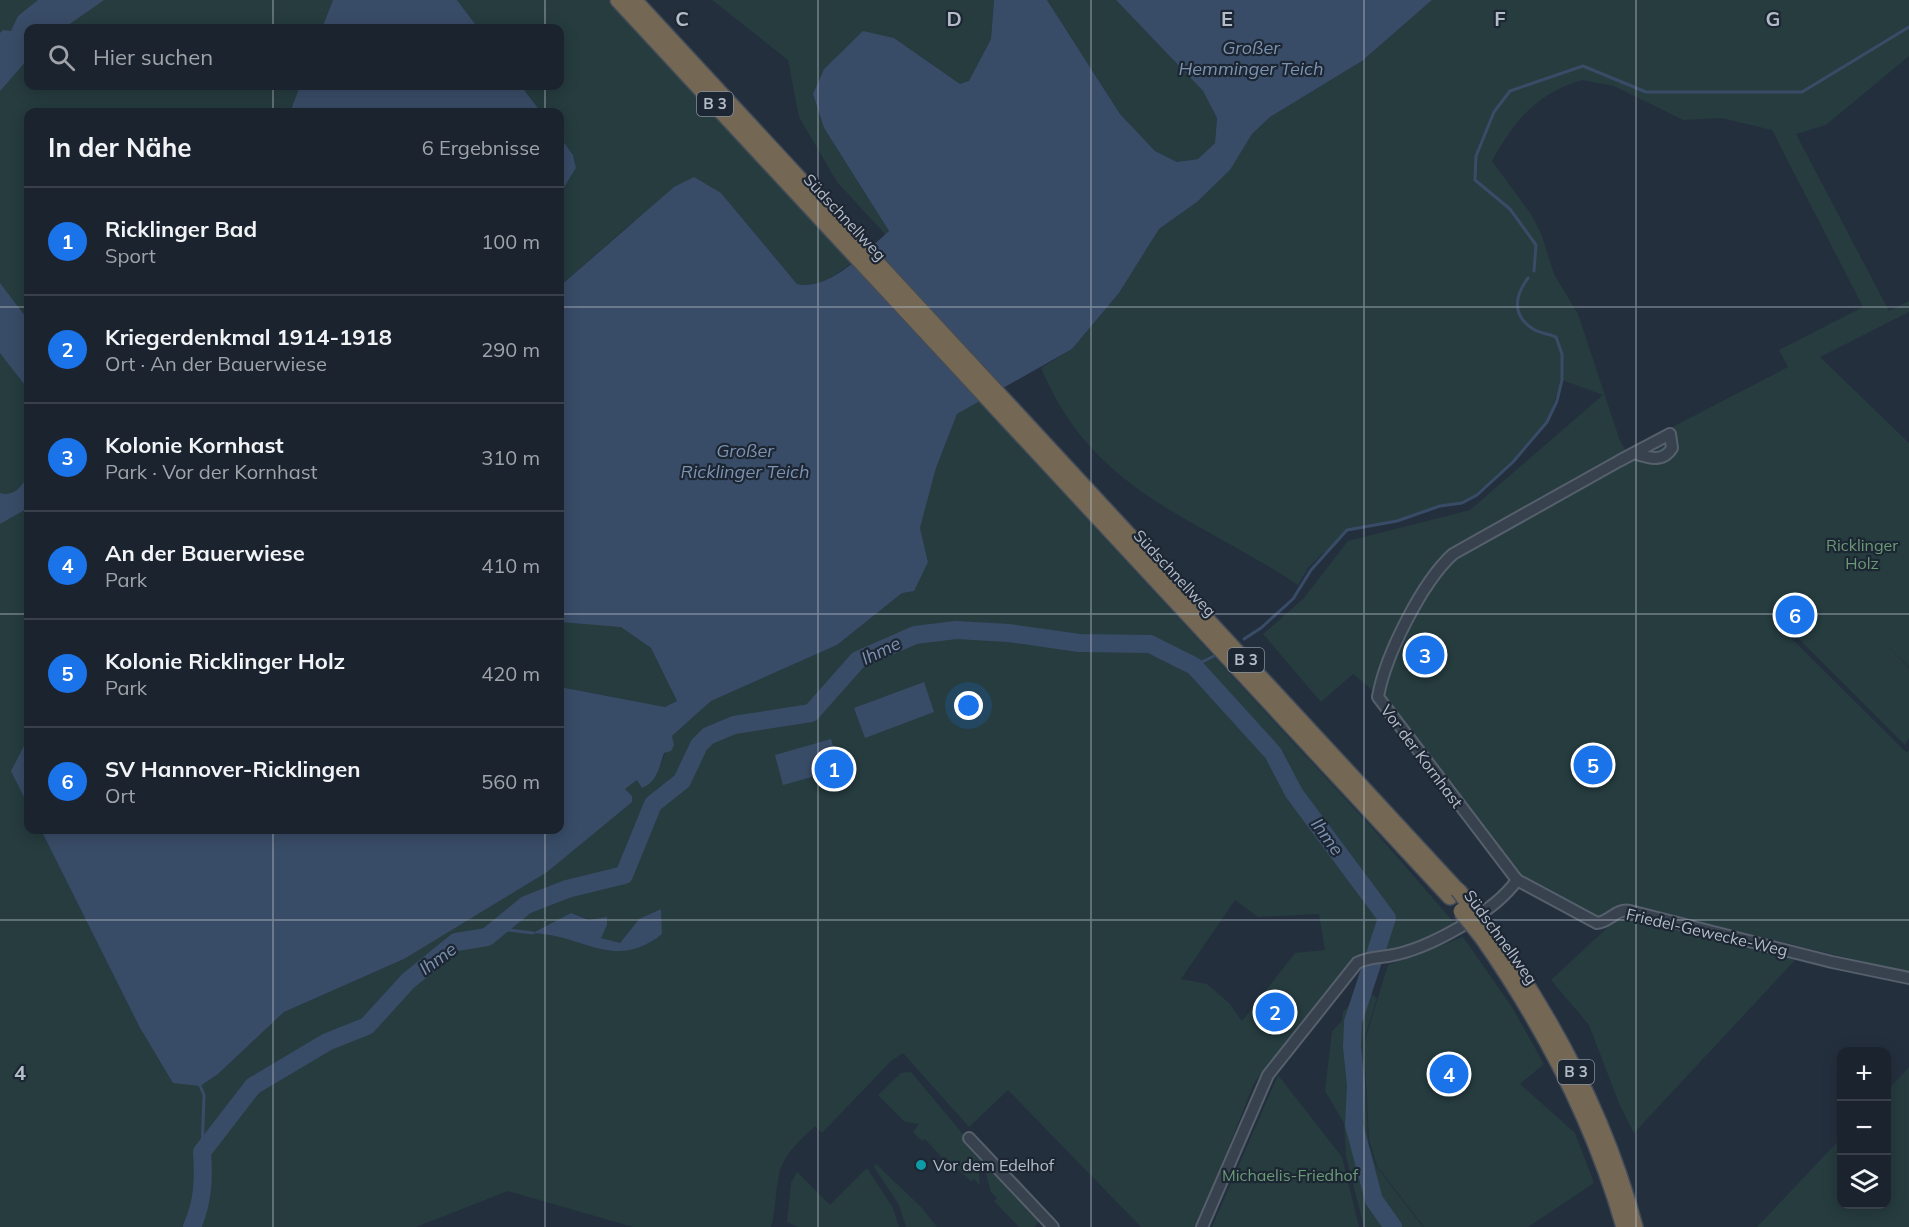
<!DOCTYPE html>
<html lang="de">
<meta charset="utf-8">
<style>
body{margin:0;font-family:Mulish,sans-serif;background:#242b36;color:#f1f3f6}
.controls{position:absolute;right:18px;bottom:18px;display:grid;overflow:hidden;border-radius:12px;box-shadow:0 3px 15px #0003}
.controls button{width:54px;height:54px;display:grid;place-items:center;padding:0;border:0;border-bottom:2px solid #39404a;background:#1b232e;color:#f1f3f6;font:30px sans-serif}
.you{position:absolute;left:969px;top:706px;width:21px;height:21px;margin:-15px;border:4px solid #fff;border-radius:50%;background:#1a73e8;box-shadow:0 0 0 9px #1a73e833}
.badge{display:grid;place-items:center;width:39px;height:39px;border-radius:50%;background:#1a73e8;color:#fff;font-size:20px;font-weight:700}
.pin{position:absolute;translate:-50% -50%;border:3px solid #fff;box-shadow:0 2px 6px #0006}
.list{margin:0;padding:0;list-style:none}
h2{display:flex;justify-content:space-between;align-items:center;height:78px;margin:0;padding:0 24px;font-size:26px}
h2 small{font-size:20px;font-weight:400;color:#a0a4aa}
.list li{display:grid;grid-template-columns:39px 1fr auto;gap:18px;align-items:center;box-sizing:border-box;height:108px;padding:0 24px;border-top:2px solid #39404a}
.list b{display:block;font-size:22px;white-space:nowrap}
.list p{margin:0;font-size:20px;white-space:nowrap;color:#a0a4aa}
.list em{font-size:20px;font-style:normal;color:#a0a4aa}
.icon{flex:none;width:33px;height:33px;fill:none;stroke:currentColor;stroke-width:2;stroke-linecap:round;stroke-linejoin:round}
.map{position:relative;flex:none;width:1909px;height:1227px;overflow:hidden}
.search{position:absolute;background:#1b232e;box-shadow:0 3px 15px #0003;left:24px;top:24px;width:540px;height:66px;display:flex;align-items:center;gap:15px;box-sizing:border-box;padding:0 21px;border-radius:12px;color:#a0a4aa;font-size:22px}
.panel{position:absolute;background:#1b232e;box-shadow:0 3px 15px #0003;left:24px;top:108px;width:540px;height:726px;border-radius:12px}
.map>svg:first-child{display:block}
.green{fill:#263c3f;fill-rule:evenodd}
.water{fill:#394c67}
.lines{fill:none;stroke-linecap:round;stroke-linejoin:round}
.stream{stroke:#394c67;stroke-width:3}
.river{stroke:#394c67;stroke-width:18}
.minor-casing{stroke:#565f6c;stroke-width:14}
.highway-casing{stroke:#434c59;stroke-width:18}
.minor{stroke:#38414e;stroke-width:10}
.highway{stroke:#746855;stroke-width:15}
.highway-bridge-casing{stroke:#434c59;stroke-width:18;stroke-linecap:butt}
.highway-bridge{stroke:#746855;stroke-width:15}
.grid{fill:none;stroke:#b4bcc9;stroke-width:1.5;stroke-opacity:0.55}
.culture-dot{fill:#0f9aa8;stroke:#1d2633;stroke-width:2}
.labels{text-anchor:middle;stroke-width:4.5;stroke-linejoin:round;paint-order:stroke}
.shield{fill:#1d2633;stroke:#878f9c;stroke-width:1.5}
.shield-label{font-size:15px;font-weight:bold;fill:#b4bcc9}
.street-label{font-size:16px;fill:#b4bcc9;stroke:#1d2633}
.park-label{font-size:16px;fill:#6b9a76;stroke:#1d2633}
.poi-label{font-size:16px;fill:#b4bcc9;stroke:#1d2633;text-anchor:start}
.water-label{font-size:18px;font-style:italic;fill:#7c92b1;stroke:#1d2633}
.grid-label{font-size:20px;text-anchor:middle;font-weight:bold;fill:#b4bcc9;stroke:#1d2633;stroke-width:4.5;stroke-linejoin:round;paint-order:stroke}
</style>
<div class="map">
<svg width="1909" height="1227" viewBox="0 0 1909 1227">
<rect width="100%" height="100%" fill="#242f3e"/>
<!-- green -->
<g class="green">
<path d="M 0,0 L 333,0 L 322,28 L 28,28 L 28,86 L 300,86 L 290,112 L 28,112 L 28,738 L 12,771 L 28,805 L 28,830 L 41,830 L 139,1026 L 218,1074 L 284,1012 L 404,959 L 632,796 L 625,789 L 637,780 L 642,787 L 656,776 L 672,736 L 711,701 L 837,645 L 902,593 L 928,562 L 920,528 L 936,468 L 957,414 L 978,401 L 1373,829 L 1456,925 C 1437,936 1409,948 1386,952 C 1374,954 1366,952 1355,959 L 1254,1083 L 1197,1227 L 1141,1227 L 1008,1090 L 969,1127 L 903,1053 L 891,1061 L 822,1133 L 815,1126 C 801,1140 783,1154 779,1175 C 775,1193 776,1210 771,1227 L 633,1227 L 508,1191 L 416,1227 L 0,1227 ZM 1235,900 L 1258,917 L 1319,914 L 1325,950 L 1295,953 L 1242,1021 L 1229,1003 L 1207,984 L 1181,979 ZM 661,909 L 662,934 L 599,948 L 553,934 L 534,933 L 571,913 L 607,925 L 600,938 L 620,943 L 639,919 Z"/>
<path d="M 457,0 L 608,0 L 852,263 C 835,274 819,290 797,284 L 721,193 L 634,221 L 560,286 L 560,194 L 576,168 L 573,155 L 560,137 L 560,112 L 541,112 L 521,86 L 560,86 L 560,28 L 478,28 Z"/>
<polygon points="712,0 994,0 991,39 969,82 960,84 894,38 863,32 824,69 813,94 824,128 889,231 885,234 837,182 799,117 788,60"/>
<polygon points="1047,0 1116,0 1203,91 1217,118 1215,143 1198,159 1177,162 1155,151 1120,114"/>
<path d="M 1432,0 L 1909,0 L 1909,56 L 1826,125 L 1796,134 L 1889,311 L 1909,301 L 1909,312 L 1820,357 L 1909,443 L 1909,667 L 1881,640 L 1909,668 L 1909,738 L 1905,745 L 1793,633 L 1789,636 L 1907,753 L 1909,750 L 1909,973 L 1680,917 L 1617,907 L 1607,916 L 1597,918 L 1520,875 L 1383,699 L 1353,674 L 1321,702 L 1263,634 L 1303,599 L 1348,541 L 1470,510 L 1603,395 L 1562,380 L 1547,422 L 1513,462 L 1477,495 L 1462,503 L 1440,506 L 1397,521 L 1347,530 L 1335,546 L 1323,553 L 1308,568 L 1298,585 C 1196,517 1093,493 1041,368 L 1072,349 L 1119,293 L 1159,229 L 1197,202 L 1230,170 L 1252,134 L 1270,117 L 1362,61 ZM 1582,80 L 1614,86 L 1683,120 L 1721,118 L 1772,130 L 1863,307 L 1779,350 L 1788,367 L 1626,451 L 1620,441 L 1578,314 L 1554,274 L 1542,236 L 1531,214 L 1492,161 C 1514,121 1537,93 1582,80 Z"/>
<polygon points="560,622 621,626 651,648 677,701 665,707 560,687"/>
<polygon points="1622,914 1797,958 1634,1133 1620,1106 1589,1025 1551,980"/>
<polygon points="1463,937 1512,1007 1544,1064 1520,1084 1575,1133 1594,1183 1528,1227 1424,1227 1377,1166 1369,1140 1364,1043 1388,965"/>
<polygon points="1366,990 1377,998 1363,1043 1368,1141 1376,1166 1423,1227 1396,1227 1375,1198 1356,1124 1355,1022"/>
<polygon points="1359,998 1351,1023 1350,1047 1353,1084 1352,1126 1371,1201 1390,1227 1364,1227 1346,1156 1344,1123 1325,1091 1332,1031 1342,1021 1343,1011"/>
<polygon points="1909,1067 1909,1227 1757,1227 1841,1138 1842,1204 1886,1204 1887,1091"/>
<polygon points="911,1072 982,1157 979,1174 980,1185 974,1179 971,1181 945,1157 942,1158 925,1139 922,1141 913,1132 919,1124 905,1122 878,1095 901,1073"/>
<polygon points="1278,1075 1342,1157 1359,1227 1212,1227"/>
<polygon points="876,1164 921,1207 937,1227 906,1227 899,1205 874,1167"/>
<polygon points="867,1168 893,1208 899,1227 798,1227 787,1222 791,1183 797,1172 830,1205"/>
<polygon points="991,1168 1041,1220 1034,1227 1019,1227 994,1201 997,1198 991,1192 986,1174"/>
</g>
<!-- water -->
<g class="water">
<polygon points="38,0 104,0 64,28 28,28 28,59 0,91 0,33 3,30 11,31 18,16"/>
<polygon points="333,0 457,0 478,28 322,28"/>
<path d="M 994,0 L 1047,0 L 1120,114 L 1155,151 L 1177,162 L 1198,159 L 1215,143 L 1217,118 L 1203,91 L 1116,0 L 1432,0 L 1362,61 L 1270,117 L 1252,134 L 1230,170 L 1197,202 L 1159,229 L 1119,293 L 1072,349 L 957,414 L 936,468 L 920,528 L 928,562 L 914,591 L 902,593 L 837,645 L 711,701 L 672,736 L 674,745 L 671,751 L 664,753 C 659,767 658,781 642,788 L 637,780 L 625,789 L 632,796 L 632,802 L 547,872 L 404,959 L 284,1012 L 218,1074 L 200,1086 L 173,1083 L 139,1026 L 41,830 L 560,830 L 560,687 L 665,707 L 677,701 L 651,648 L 621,627 L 560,622 L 560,286 L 674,187 L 694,177 L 721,193 L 797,284 C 829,292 867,250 889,231 L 824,128 L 813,94 L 824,69 L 863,31 L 894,38 L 960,84 L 969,81 L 991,39 Z"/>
<polygon points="300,86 521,86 541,112 290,112"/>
<polygon points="560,137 573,155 576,168 560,194"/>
<polygon points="0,283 28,320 28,389 0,353"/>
<path d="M 28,476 L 28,508 L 0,524 L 0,493 C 14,497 21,487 28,476 Z"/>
<polygon points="924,682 934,712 865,738 854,708"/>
<polygon points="28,738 28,805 11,771"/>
<polygon points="831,739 840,769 783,785 775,755"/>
<path d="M 661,909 L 662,934 C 614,972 585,935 533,933 L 571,913 L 589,920 L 607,917 L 607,925 L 601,938 L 620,943 L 639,919 Z"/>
</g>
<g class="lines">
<!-- stream -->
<g class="stream">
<polyline points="1534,271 1536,245 1510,209 1475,180 1476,156 1494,112 1510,91 1583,66 1646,92 1802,92 1909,27"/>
<path d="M 1244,639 L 1261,628 L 1293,599 L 1311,570 L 1347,530 L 1397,521 L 1440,506 L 1462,503 L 1477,495 L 1513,462 L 1547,422 L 1557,401 L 1562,380 L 1562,354 L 1556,337 C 1549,334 1539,333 1533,329 C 1511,315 1515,295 1528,278"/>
<polyline points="1194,666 1216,655"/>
<polyline points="501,929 533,933"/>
<polyline points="199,1083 204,1095 202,1152"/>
</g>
<!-- river -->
<path class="river" d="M 192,1227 C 203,1202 204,1179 202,1152 L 253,1086 L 327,1042 L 367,1026 L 408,981 L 456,942 L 487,937 L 526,905 L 567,889 L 624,875 L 653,804 L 682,781 L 699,745 L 708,736 L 734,725 L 811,713 L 858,660 L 915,635 L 956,630 L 1009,633 L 1079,643 L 1150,644 L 1194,666 L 1273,753 L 1294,793 L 1387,918 L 1353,1022 L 1352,1047 L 1356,1085 L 1354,1125 L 1374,1200 L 1393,1227"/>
<!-- minor casing -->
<g class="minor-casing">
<g id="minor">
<path d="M 1634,453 C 1649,458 1663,463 1672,448 L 1670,434 L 1619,461 L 1453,554 C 1422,582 1385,656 1378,697 L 1517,880 L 1597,923 C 1610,922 1616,908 1630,911 L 1832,962 L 1909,978"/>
<polyline points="969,1138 1053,1227"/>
<path d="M 1202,1227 L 1268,1075 L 1357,963 C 1368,957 1376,958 1388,956 C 1427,950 1495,912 1517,880"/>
</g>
</g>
<!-- highway casing -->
<g class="highway-casing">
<g id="highway">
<polyline points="618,0 1450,897"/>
<polyline points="634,0 1457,890"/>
<path d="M 1490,931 C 1555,1021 1606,1119 1635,1227"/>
<path d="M 1482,937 C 1544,1026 1594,1122 1624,1227"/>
</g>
</g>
<!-- minor -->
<use href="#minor" class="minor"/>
<!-- highway -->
<use href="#highway" class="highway"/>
<!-- highway-bridge casing -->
<g class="highway-bridge-casing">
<g id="highway-bridge">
<polyline points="1458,890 1490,931"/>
<polyline points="1461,911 1482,937"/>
</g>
</g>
<!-- highway-bridge -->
<use href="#highway-bridge" class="highway-bridge"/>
</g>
<!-- grid -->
<path class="grid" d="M 273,0 L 273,28M 545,0 L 545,28M 818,0 L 818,1227M 1091,0 L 1091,1227M 1364,0 L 1364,1227M 1636,0 L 1636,1227M 273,86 L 273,112M 545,86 L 545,112M 0,307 L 28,307M 560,307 L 1909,307M 0,614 L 28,614M 560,614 L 1909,614M 273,830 L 273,1227M 545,830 L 545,1227M 0,920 L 1909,920"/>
<!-- markers -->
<circle class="culture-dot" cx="921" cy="1165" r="6"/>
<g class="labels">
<!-- shield labels -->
<g class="shield">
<rect x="697" y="92" width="36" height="24" rx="4.5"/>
<rect x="1228" y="648" width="36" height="24" rx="4.5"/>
<rect x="1558" y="1060" width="36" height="24" rx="4.5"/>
</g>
<g class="shield-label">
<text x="715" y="109">B 3</text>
<text x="1246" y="665">B 3</text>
<text x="1576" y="1077">B 3</text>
</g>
<!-- street labels -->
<g class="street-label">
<text transform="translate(845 217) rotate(47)" y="6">Südschnellweg</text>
<text transform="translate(1175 573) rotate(47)" y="6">Südschnellweg</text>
<text transform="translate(1422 756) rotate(53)" y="6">Vor der Kornhast</text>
<text transform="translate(1707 932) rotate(13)" y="6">Friedel-Gewecke-Weg</text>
<text transform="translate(1501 937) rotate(54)" y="6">Südschnellweg</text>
</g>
<!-- park labels -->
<g class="park-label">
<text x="1862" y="551">Ricklinger<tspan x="1862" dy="18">Holz</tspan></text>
<text x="1290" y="1181">Michaelis-Friedhof</text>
</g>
<!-- poi labels -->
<g class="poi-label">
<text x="933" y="1171">Vor dem Edelhof</text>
</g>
<!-- water labels -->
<g class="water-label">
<text x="1251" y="54">Großer<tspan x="1251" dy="21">Hemminger Teich</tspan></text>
<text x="745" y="457">Großer<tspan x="745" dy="21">Ricklinger Teich</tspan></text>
<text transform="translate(881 651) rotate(-26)" y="6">Ihme</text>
<text transform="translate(1327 837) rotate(54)" y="6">Ihme</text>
<text transform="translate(438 959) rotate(-36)" y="6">Ihme</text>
</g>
</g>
<g class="grid-label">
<text x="682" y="26">C</text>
<text x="954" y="26">D</text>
<text x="1227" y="26">E</text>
<text x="1500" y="26">F</text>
<text x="1773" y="26">G</text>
<text x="20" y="1080">4</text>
</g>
</svg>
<div class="controls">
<button>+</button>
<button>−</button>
<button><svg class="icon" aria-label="layers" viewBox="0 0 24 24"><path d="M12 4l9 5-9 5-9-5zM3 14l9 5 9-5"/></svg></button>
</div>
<div class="you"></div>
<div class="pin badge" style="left:834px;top:769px">1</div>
<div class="pin badge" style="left:1275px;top:1012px">2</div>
<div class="pin badge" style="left:1425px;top:655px">3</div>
<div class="pin badge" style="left:1449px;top:1074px">4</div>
<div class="pin badge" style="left:1593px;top:765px">5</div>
<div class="pin badge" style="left:1795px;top:615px">6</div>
<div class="search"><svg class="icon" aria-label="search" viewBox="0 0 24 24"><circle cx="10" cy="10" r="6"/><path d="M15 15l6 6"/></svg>Hier suchen</div>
<section class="panel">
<h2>In der Nähe<small>6 Ergebnisse</small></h2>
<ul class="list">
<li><span class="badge">1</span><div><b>Ricklinger Bad</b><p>Sport</p></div><em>100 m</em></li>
<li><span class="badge">2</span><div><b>Kriegerdenkmal 1914-1918</b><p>Ort · An der Bauerwiese</p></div><em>290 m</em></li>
<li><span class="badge">3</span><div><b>Kolonie Kornhast</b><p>Park · Vor der Kornhast</p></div><em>310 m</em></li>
<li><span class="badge">4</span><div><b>An der Bauerwiese</b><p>Park</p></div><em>410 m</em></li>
<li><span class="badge">5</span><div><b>Kolonie Ricklinger Holz</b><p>Park</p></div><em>420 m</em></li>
<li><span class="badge">6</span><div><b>SV Hannover-Ricklingen</b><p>Ort</p></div><em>560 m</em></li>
</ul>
</section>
</div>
